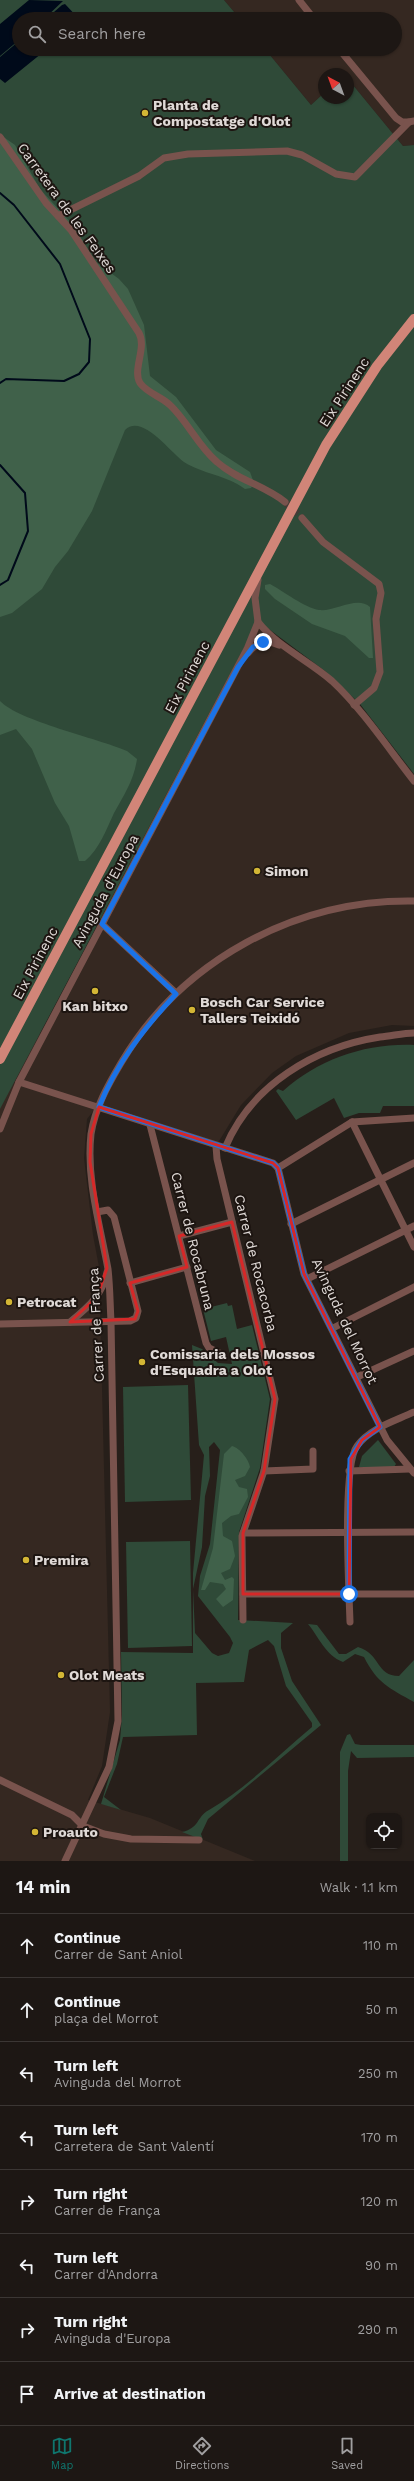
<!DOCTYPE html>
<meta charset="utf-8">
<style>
body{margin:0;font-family:"Work Sans",sans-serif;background:#25201d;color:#f1f3f6}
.controls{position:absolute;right:12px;bottom:12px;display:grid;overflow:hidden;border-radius:8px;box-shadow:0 1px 3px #0004}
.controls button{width:36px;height:36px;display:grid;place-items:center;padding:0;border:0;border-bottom:1px solid #3b3634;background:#1d1714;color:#f1f3f6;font:20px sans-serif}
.compass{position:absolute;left:318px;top:68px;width:36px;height:36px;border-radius:50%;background:#1d1714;box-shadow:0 1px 3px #0004;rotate:319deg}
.stop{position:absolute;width:12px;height:12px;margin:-9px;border:3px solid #1a73e8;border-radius:50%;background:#fff}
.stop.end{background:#1a73e8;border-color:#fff;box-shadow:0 1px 4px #0008}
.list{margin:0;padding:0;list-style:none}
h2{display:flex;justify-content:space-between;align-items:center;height:52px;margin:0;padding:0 16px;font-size:17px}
h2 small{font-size:13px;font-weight:400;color:#a09fa0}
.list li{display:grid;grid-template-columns:26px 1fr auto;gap:12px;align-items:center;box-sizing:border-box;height:64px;padding:0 16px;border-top:1px solid #3b3634}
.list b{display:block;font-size:15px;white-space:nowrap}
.list p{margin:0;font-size:13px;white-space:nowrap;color:#a09fa0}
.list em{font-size:13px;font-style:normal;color:#a09fa0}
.icon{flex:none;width:22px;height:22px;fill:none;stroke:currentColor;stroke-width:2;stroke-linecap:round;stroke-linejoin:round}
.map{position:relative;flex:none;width:414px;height:1861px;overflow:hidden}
.search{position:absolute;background:#1d1714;box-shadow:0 1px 3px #0004;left:12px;right:12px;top:12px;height:44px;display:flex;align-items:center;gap:10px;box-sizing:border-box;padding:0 14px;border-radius:22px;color:#a09fa0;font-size:15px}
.sheet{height:564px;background:#1d1714}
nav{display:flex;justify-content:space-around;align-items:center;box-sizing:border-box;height:56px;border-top:1px solid #3b3634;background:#1d1714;font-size:11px;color:#a09fa0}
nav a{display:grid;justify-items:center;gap:2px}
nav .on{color:#0f766e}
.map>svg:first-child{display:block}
.built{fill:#352821}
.green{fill:#2f4a38;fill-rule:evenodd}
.forest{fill:#40614a}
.water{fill:#000a1a}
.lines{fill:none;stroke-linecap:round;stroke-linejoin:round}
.stream{stroke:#000a1a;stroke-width:2}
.street-tunnel{stroke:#433b36;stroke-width:7;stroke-dasharray:7 3.5;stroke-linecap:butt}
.street{stroke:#79534d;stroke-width:7}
.primary{stroke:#d18578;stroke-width:10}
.route{stroke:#1a73e8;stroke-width:5}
.marked{fill:none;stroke:#d62828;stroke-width:3;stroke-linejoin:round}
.poi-dot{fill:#d3b635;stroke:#1d1511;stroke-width:1.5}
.labels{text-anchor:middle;stroke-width:4;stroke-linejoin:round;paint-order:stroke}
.poi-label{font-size:14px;font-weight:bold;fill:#e0dad7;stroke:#1d1511;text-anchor:start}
.street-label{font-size:14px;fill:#e0dad7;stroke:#1d1511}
</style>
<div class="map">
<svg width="414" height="1861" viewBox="0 0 414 1861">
<rect width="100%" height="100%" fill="#271f1a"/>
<!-- built -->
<g class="built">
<polygon points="224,0 414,0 414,145 403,146 348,79 348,74 324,74 324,93 311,105 265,49 395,49 395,19 240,19"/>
<polygon points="258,623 325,671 339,683 414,774 414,1026 392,1025 349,1033 296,1056 272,1073 241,1105 216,1146 95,1109 87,1119 84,1158 93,1235 99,1267 110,1712 102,1766 88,1800 150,1818 255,1861 0,1861 0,1097 33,1031 40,1034 187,757 253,626"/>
</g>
<!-- green -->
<g class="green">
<polygon points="0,0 224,0 240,19 19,19 19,49 265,49 311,105 324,93 324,98 348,98 348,79 403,146 414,145 414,774 360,704 325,671 258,621 0,1109"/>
<path d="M 414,1045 L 414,1106 L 383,1106 L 380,1113 L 359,1113 L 344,1118 L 334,1098 L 296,1120 L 276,1091 L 278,1089 L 283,1091 C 319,1059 366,1043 414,1045 Z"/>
<path d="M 227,1303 L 228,1306 L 232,1305 L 237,1329 L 252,1325 L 270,1399 L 260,1468 L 239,1532 L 238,1620 L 293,1623 L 281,1633 L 281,1648 L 292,1681 L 321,1725 L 208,1819 L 201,1834 L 203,1840 L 182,1832 C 200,1828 196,1817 209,1810 C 247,1788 278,1755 312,1727 L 312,1723 L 286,1686 L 274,1646 L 268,1640 L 249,1650 L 244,1682 L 196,1683 L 197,1735 L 123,1737 L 117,1764 L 104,1797 L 121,1810 L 101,1804 L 120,1740 L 122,1715 L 121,1652 L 193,1653 L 193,1573 L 204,1455 L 199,1445 L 192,1345 L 202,1349 L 218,1363 L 232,1364 L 226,1337 L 211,1341 L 203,1309 ZM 214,1442 L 220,1450 L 210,1544 L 200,1576 L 198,1596 L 230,1637 L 233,1643 L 229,1653 L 218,1656 L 212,1653 L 195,1633 L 193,1589 L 202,1547 L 205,1496 L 210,1476 L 209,1447 Z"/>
<polygon points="188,1385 191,1500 125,1502 123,1387"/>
<polygon points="378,1440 396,1464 394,1467 359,1467 362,1456"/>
<polygon points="190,1541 192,1646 128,1648 126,1542"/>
<path d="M 308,1624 L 317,1625 L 339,1654 L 346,1654 L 358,1647 C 381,1654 376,1676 399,1676 L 414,1660 L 414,1702 C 389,1688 377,1683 364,1657 L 355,1654 L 343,1662 C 325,1655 319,1637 308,1624 Z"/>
<polygon points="350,1734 355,1744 361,1745 414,1745 414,1757 357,1758 351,1751 348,1771 348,1861 340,1861 340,1752 347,1735"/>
</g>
<!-- forest -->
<g class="forest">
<path d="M 5,138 L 15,145 L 40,189 L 73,225 L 96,262 L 119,279 L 128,289 L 144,325 L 150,376 L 176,397 L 216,450 L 250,472 L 254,483 L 251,488 L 245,489 C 226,475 203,474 184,462 C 170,452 142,413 125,430 L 92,511 L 68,551 L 55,567 L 42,589 L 12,613 L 0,617 L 0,140 Z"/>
<path d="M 270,584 C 283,591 305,608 319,610 C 335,612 357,595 370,607 L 373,658 L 369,658 L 345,636 L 312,624 L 275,599 L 265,589 L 265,585 Z"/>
<path d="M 0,701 C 19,721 97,738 127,751 L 137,759 C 134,780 124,795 114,813 C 106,830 100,848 85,861 L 79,861 L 69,826 L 55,803 L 32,749 L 16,729 L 0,735 Z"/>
<path d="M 232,1446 C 240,1448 249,1460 250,1467 L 245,1476 L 235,1480 L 239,1487 L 247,1489 L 248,1497 L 239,1514 L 231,1516 L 222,1523 L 223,1536 L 232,1541 L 235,1556 L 230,1569 L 221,1573 L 225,1580 L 232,1577 L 234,1579 L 233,1600 L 223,1607 L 216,1599 L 226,1589 L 223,1584 L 210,1582 L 205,1590 L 201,1590 L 213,1548 L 224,1454 Z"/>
</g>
<!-- water -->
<g class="water">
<polygon points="29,0 63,1 44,19 19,19 19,40 0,56 0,24"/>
<polygon points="65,4 79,19 46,19 62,5"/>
<polygon points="19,41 19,49 47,49 5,83 0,79 0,57"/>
</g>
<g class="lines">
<!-- stream -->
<g class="stream">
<polyline points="0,193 14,205 60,264 90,339 89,362 79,374 64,381 6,379 0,383"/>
<polyline points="0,465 25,493 28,531 8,580 0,585"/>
</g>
<!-- street-tunnel -->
<polyline class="street-tunnel" points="285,502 302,518"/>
<!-- street -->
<g class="street">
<polyline points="299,0 314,19"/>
<polyline points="339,49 396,118 402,122 409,122"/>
<path d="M 0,137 L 46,203 L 71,230 L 139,333 C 147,348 132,370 140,383 C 147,393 162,397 170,405 C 188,422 198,446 217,462 C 237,480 264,485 285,502"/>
<polyline points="58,216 139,176 164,158 188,154 287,151 302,155 336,174 355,177 409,122 414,121"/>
<polyline points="302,518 323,542 379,584 381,593 376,619 380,672 374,688 354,705"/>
<path d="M 258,622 C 278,647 308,660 332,681 C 363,710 388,748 414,781"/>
<path d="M 248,653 C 257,642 266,639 279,645"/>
<polyline points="102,924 176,993"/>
<polyline points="19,1082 273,1163 278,1168"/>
<polyline points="352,1122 414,1247"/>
<polyline points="150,1125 206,1343 209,1348 223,1355"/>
<polyline points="0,1129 19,1082 247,649 258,622 255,598 258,580"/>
<polyline points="216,1146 217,1159 275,1399 264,1471 242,1536 243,1620"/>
<path d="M 225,1148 C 251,1085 315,1047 380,1037 C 392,1036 403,1033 414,1033"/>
<polyline points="278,1168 304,1274 387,1440 414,1473"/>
<polyline points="278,1168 352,1122 414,1118"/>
<polyline points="291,1224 414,1163"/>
<polyline points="179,1236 232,1222"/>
<polyline points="307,1279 414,1226"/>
<polyline points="130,1283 187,1267"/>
<path d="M 70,1322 C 87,1308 103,1295 107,1272"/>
<polyline points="0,1324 130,1321 136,1318 138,1311 114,1217 108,1210 97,1212"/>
<polyline points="333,1328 414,1287"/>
<polyline points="357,1377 414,1351"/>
<polyline points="264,1471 313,1469 313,1451"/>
<polyline points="349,1471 410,1469"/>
<polyline points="243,1533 414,1532"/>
<polyline points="243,1594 414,1594"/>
<path d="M 350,1622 C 349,1590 342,1466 357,1446 C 370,1428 395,1421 414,1412"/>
<polyline points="0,1780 72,1815 83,1826 104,1834 131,1839 199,1840"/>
<path d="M 65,1861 L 109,1767 L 118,1721 L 111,1321 C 110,1304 110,1286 108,1269 C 100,1225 86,1179 91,1134 C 95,1108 108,1085 121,1063 C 182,960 296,899 414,901"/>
</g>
<!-- primary -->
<polyline class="primary" points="0,1059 326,445 377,366 414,319"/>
</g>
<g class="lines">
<!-- route -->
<path class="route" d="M 263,642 L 253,647 L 238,667 L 102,924 L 176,994 C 144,1028 116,1064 99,1107 L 273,1163 L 278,1168 L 304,1274 L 380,1427 L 362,1440 L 350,1459 L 349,1594"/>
</g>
<!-- marked area -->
<path class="marked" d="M 99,1107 L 273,1163 L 278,1168 L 304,1274 L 380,1427 L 362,1440 L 351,1459 L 349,1594 L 243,1594 L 243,1533 L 264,1471 L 275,1399 L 232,1222 L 179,1236 L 187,1267 L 130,1283 L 138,1311 L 135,1319 L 70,1322 L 97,1297 L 107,1268 L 90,1162 L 91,1134 Z"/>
<!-- markers -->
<g class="poi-dot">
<circle cx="145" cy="113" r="4"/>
<circle cx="257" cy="871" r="4"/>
<circle cx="95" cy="991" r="4"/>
<circle cx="192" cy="1010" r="4"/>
<circle cx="9" cy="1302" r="4"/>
<circle cx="142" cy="1362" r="4"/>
<circle cx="26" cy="1560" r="4"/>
<circle cx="61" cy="1675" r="4"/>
<circle cx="35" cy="1832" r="4"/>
</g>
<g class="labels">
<!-- poi labels -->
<g class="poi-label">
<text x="153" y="110">Planta de<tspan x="153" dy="16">Compostatge d'Olot</tspan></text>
<text x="265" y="876">Simon</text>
<text x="200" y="1007">Bosch Car Service<tspan x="200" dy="16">Tallers Teixidó</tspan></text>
<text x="95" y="1011" text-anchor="middle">Kan bitxo</text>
<text x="17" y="1307">Petrocat</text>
<text x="150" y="1359">Comissaria dels Mossos<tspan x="150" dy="16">d'Esquadra a Olot</tspan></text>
<text x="34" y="1565">Premira</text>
<text x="69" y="1680">Olot Meats</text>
<text x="43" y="1837">Proauto</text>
</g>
<!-- street labels -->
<g class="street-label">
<text transform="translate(67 208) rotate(54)" y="5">Carretera de les Feixes</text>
<text transform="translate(344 392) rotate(-57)" y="5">Eix Pirinenc</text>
<text transform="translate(187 677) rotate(-62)" y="5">Eix Pirinenc</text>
<text transform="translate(105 891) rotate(-62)" y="5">Avinguda d'Europa</text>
<text transform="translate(35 963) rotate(-62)" y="5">Eix Pirinenc</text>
<text transform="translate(193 1241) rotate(76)" y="5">Carrer de Rocabruna</text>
<text transform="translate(256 1263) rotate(76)" y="5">Carrer de Rocacorba</text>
<text transform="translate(345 1321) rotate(65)" y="5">Avinguda del Morrot</text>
<text transform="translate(96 1325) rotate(-93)" y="5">Carrer de França</text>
</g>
</g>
</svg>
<div class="controls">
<button><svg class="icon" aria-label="locate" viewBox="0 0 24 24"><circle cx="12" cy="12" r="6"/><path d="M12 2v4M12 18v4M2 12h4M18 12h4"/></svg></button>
</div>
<svg class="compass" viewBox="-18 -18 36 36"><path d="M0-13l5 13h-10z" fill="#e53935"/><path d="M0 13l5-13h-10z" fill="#a09fa0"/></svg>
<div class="stop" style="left:349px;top:1594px"></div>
<div class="stop end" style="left:263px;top:642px"></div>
<div class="search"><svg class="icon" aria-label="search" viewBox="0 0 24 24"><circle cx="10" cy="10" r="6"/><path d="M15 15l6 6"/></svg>Search here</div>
</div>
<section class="sheet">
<h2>14 min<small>Walk · 1.1 km</small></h2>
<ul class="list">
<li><svg class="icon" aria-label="ahead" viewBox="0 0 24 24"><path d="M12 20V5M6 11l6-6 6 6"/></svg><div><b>Continue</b><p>Carrer de Sant Aniol</p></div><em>110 m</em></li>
<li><svg class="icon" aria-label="ahead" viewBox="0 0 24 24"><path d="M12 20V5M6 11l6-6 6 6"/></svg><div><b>Continue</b><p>plaça del Morrot</p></div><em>50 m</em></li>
<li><svg class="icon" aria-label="left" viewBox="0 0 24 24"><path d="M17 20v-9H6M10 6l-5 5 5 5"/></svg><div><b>Turn left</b><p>Avinguda del Morrot</p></div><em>250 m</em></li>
<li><svg class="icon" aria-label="left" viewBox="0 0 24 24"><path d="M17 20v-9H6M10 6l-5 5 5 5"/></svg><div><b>Turn left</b><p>Carretera de Sant Valentí</p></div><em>170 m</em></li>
<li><svg class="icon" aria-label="right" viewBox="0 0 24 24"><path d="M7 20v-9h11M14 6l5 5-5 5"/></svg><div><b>Turn right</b><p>Carrer de França</p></div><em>120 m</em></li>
<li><svg class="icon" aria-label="left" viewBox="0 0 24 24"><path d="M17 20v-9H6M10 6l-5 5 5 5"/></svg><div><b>Turn left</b><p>Carrer d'Andorra</p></div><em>90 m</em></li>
<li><svg class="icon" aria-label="right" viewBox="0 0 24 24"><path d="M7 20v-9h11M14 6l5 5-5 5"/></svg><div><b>Turn right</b><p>Avinguda d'Europa</p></div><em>290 m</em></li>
<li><svg class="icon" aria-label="arrive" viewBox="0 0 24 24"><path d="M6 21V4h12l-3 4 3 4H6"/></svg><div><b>Arrive at destination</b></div></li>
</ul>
</section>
<nav>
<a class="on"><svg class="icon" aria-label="map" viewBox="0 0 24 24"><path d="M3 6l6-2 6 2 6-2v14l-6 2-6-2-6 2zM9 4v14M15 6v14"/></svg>Map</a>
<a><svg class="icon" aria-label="directions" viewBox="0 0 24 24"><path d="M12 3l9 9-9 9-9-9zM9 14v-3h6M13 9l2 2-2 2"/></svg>Directions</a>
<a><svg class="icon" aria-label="saved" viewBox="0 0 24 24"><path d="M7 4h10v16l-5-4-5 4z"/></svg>Saved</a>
</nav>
